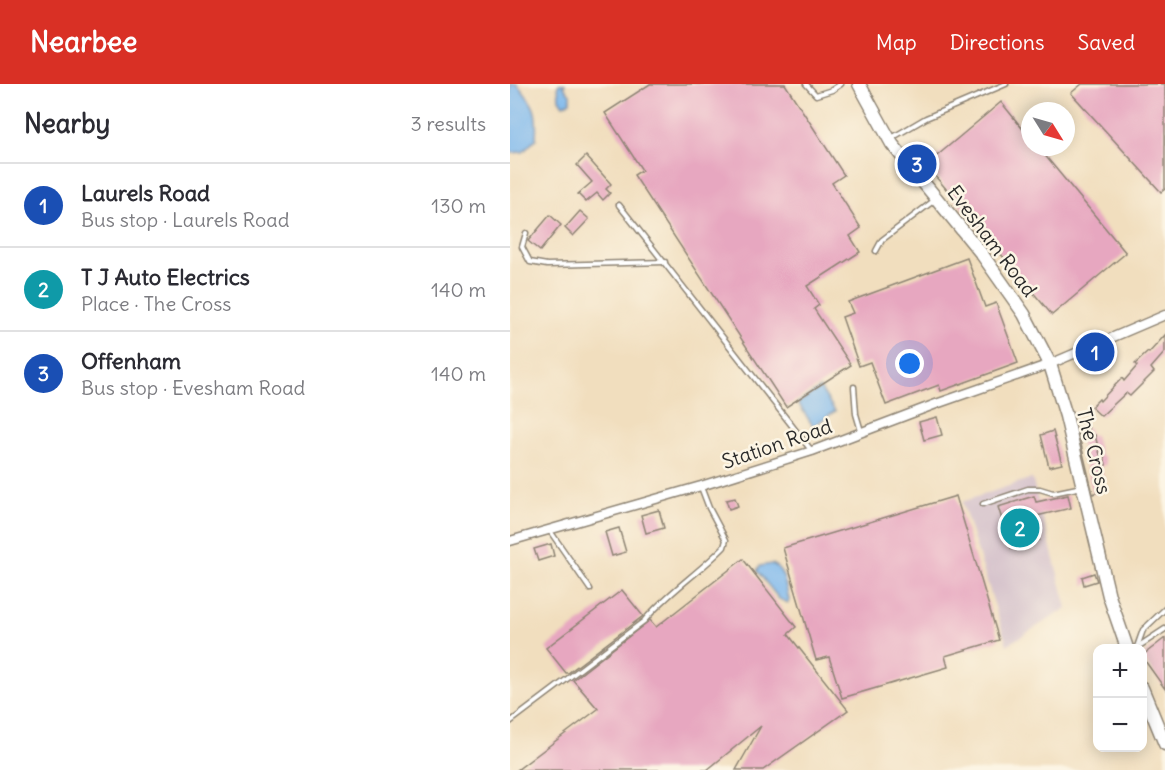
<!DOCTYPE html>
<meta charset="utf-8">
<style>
body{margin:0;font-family:Delius,sans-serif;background:#f2f2f3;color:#2b2b33}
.controls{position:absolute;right:18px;bottom:18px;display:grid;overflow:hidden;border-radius:12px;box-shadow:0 3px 15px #0003}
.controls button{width:54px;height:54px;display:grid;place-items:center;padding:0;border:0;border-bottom:2px solid #e1e1e2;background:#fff;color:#2b2b33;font:30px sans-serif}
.compass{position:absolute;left:511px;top:18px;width:54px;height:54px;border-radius:50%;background:#fff;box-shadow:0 3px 15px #0003;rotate:127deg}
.you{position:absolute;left:400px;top:280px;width:21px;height:21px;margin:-15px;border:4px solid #fff;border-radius:50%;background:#1a73e8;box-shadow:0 0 0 9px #1a73e833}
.badge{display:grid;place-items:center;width:39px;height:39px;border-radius:50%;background:#d93025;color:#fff;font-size:20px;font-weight:700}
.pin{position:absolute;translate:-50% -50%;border:3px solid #fff;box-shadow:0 2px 6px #0006}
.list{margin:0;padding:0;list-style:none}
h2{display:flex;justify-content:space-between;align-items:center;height:78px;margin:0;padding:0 24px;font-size:26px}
h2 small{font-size:20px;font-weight:400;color:#7c7c81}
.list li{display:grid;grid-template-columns:39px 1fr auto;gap:18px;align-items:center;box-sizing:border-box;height:84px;padding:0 24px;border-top:2px solid #e1e1e2}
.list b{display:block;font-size:22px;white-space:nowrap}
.list p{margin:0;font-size:20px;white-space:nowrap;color:#7c7c81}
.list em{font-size:20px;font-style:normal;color:#7c7c81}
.map{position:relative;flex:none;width:655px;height:686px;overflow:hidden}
header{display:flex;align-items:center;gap:36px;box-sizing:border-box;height:84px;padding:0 30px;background:#d93025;color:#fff}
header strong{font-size:28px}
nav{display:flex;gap:33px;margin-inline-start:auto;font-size:21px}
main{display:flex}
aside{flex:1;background:#fff}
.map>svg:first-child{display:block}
.industrial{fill:#d1bdc9}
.water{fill:#7cb7ed;stroke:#54718c;stroke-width:1.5}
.building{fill:#e7a7c0}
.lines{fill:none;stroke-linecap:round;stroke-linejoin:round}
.service-casing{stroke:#8e8474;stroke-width:7}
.minor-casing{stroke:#8e8474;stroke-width:11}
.secondary-casing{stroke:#8e8474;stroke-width:15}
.service{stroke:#fff;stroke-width:4}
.minor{stroke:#fff;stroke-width:8}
.secondary{stroke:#fff;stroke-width:12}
.labels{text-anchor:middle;stroke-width:5;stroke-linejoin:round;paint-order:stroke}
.street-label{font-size:20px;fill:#2b2b2b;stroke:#fcf5e5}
</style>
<header>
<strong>Nearbee</strong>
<nav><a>Map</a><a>Directions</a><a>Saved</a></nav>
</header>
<main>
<aside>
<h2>Nearby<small>3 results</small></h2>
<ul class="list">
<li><span class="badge" style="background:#1a4fb4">1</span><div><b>Laurels Road</b><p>Bus stop · Laurels Road</p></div><em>130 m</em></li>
<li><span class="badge" style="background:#0f9aa8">2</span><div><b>T J Auto Electrics</b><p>Place · The Cross</p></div><em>140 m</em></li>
<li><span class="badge" style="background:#1a4fb4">3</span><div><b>Offenham</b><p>Bus stop · Evesham Road</p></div><em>140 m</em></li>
</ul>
</aside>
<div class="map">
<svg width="655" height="686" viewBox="0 0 655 686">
<rect width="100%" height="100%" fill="#fcf5e5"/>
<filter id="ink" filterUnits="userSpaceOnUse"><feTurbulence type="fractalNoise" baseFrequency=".0167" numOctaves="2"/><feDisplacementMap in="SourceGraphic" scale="12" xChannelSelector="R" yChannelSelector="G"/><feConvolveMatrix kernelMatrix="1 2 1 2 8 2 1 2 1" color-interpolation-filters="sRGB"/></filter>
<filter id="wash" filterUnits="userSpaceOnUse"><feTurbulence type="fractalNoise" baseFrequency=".008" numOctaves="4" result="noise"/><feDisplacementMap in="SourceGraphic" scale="24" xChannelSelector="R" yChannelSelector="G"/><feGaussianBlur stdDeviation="1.35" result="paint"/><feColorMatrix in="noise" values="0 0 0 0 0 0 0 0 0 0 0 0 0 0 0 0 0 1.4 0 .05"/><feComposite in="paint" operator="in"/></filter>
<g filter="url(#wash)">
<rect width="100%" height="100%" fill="#f1debe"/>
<!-- industrial -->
<polygon class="industrial" points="522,394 557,524 497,561 452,418"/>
<!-- water -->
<g class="water">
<path d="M 0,0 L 7,0 C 25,21 28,27 26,55 L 13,68 L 0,69 Z"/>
<polygon points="48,0 55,0 54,3 60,10 60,18 53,21 49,15"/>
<polygon points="310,304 325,327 303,342 288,319"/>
<path d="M 262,480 C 274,484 276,504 279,516 L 278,519 L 269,515 L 247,487 L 250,482 Z"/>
</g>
<g id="blocks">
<!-- building -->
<g class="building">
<polygon points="140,0 275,0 334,91 322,99 351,144 340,152 350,168 297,202 309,221 304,225 341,281 276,323 124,91 132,86 95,29"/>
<polygon points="572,0 655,0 655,105 651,108 561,9"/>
<polygon points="491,18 520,54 520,63 528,63 616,169 542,231 416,81"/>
<polygon points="76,72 101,100 96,105 100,109 93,116 87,109 76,118 68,110 82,98 67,81"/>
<polygon points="70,127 79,135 63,152 55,144"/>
<polygon points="40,131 51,141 30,167 18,157"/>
<polygon points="457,174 475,223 486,219 508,279 431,307 429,301 376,321 360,278 349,282 332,233 343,229 338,218"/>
<polygon points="655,251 655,268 641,284 644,288 620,312 616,309 591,332 581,323 589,315 590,317 612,294 614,297 627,282 625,280 638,268 639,269"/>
<polygon points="427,333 432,351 414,356 409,338"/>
<polygon points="579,344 580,352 585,351 589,367 591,373 594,372 596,381 591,382 596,405 583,410 568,348 571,347 571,345"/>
<polygon points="543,347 552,380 539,383 531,351"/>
<polygon points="558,411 561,424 522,433 529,456 501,464 488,423 524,412 526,418"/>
<polygon points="446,412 489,556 435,572 438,583 332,614 319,573 306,576 273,464"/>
<polygon points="225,414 228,422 219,425 216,416"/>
<polygon points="149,426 154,444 136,449 131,431"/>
<polygon points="109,444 116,468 102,472 95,448"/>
<polygon points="41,460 44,472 28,477 24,465"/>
<polygon points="233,475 286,543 278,550 338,626 253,686 226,686 251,642 197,686 7,686 88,625 63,596 140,536 146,543"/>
<polygon points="584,489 587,497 574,501 572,493"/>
<polygon points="112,506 133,532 58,589 56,589 36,564"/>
<polygon points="655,554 655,605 633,574 633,571"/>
</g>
</g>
</g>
<g filter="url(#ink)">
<use href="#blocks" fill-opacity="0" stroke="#8e8474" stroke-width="1.5"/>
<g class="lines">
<!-- service casing -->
<g class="service-casing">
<g id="service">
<polyline points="296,0 306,11 322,6 331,0"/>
<polyline points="380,55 416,34 496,0"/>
<polyline points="109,121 301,366"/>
<polyline points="16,149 12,163 20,178 37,181 155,178"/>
<polyline points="366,167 372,156 426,115"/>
<polyline points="344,303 346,330 351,347"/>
<polyline points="473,420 518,405 530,405 543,409 572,403"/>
<polyline points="40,447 80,505"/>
<polyline points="627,563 633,546 655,525"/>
<polyline points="626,564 655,545"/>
<path d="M 0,638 L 134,537 C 157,509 189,489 214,463 L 216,456 L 199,424 L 191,403"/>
</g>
</g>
<!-- minor casing -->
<g class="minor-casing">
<polyline id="minor" points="0,457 191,402 302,367 426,320 540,280 655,231"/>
</g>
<!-- secondary casing -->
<g class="secondary-casing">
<g id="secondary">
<polyline points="349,0 382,60 471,169 514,230 540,280 556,332 599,512 617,564"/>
<polyline points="632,604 655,660"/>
</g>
</g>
<!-- service -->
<use href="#service" class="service"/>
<!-- minor -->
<use href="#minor" class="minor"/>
<!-- secondary -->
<use href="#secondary" class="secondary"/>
</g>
</g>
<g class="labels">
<!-- street labels -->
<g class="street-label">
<text transform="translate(482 157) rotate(53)" y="7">Evesham Road</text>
<text transform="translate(267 360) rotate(-19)" y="7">Station Road</text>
<text transform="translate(584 367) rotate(76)" y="7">The Cross</text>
</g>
</g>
</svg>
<div class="controls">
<button>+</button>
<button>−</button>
</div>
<svg class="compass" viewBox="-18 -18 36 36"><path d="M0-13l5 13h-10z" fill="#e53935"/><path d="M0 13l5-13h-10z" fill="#7c7c81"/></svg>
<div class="you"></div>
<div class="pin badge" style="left:585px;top:268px;background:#1a4fb4">1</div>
<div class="pin badge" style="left:510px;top:444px;background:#0f9aa8">2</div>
<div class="pin badge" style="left:407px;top:80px;background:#1a4fb4">3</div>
</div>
</main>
